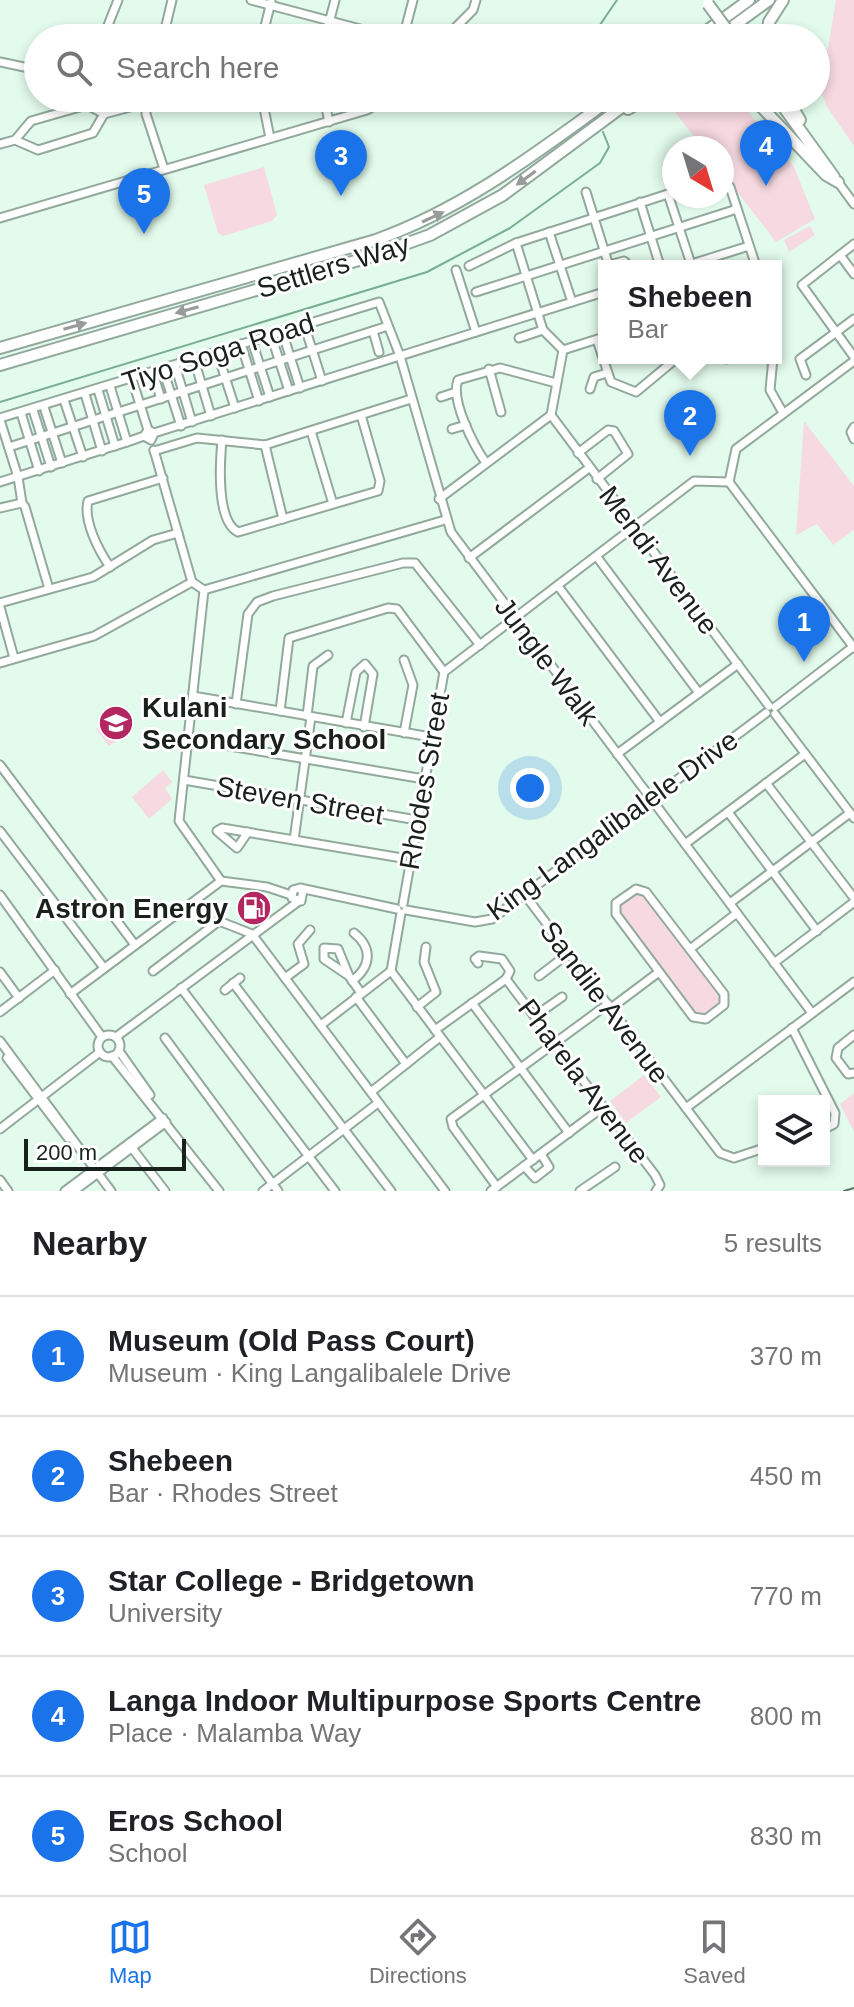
<!DOCTYPE html>
<meta charset="utf-8">
<style>
body{margin:0;font-family:Arial,sans-serif;background:#f6f6f6;color:#202124}
.controls{position:absolute;right:24px;bottom:24px;display:grid;overflow:hidden;border-radius:0px;box-shadow:0 4px 12px #0003}
.controls button{width:72px;height:72px;display:grid;place-items:center;padding:0;border:0;border-bottom:2px solid #e0e0e0;background:#fff;color:#202124;font:40px sans-serif}
.compass{position:absolute;left:662px;top:136px;width:72px;height:72px;border-radius:50%;background:#fff;box-shadow:0 4px 12px #0003;rotate:142deg}
.scale{position:absolute;left:24px;bottom:20px;width:162px;box-sizing:border-box;padding-left:8px;border:4px solid #18211c;border-top:0;font-size:22px;line-height:28px;white-space:nowrap;color:#18211c;-webkit-text-stroke:6px #fff;paint-order:stroke}
.you{position:absolute;left:530px;top:788px;width:28px;height:28px;margin:-20px;border:6px solid #fff;border-radius:50%;background:#1a73e8;box-shadow:0 0 0 12px #1a73e833}
.badge{display:grid;place-items:center;width:52px;height:52px;border-radius:50%;background:#1a73e8;color:#fff;font-size:26px;font-weight:700}
.pin{position:absolute;translate:-50% -66px;filter:drop-shadow(0 2px 4px #0008)}
.pin::after{content:'';position:absolute;top:42px;width:28px;height:24px;background:inherit;clip-path:polygon(0 0,100% 0,50% 100%)}
.popup{position:absolute;left:598px;top:260px;width:184px;height:104px;box-sizing:border-box;display:grid;place-content:center;border-radius:0px;background:#fff;filter:drop-shadow(0 2px 6px #0005);font-size:26px;white-space:nowrap;color:#757577}
.popup b{font-size:30px;color:#202124}
.popup::after{content:'';position:absolute;left:50%;top:100%;margin-left:-16px;border:16px solid transparent;border-top-color:#fff}
.list{margin:0;padding:0;list-style:none}
h2{display:flex;justify-content:space-between;align-items:center;height:104px;margin:0;padding:0 32px;font-size:34px}
h2 small{font-size:26px;font-weight:400;color:#757577}
.list li{display:grid;grid-template-columns:52px 1fr auto;gap:24px;align-items:center;box-sizing:border-box;height:120px;padding:0 32px;border-top:2px solid #e0e0e0}
.list b{display:block;font-size:30px;white-space:nowrap}
.list p{margin:0;font-size:26px;white-space:nowrap;color:#757577}
.list em{font-size:26px;font-style:normal;color:#757577}
.icon{flex:none;width:44px;height:44px;fill:none;stroke:currentColor;stroke-width:2;stroke-linecap:round;stroke-linejoin:round}
.map{position:relative;flex:none;width:854px;height:1191px;overflow:hidden}
.search{position:absolute;background:#fff;box-shadow:0 4px 12px #0003;left:24px;right:24px;top:24px;height:88px;display:flex;align-items:center;gap:20px;box-sizing:border-box;padding:0 28px;border-radius:44px;color:#757577;font-size:30px}
.sheet{height:704px;background:#fff}
nav{display:flex;justify-content:space-around;align-items:center;box-sizing:border-box;height:112px;border-top:2px solid #e0e0e0;background:#fff;font-size:22px;color:#757577}
nav a{display:grid;justify-items:center;gap:4px}
nav .on{color:#1a73e8}
.map>svg:first-child{display:block}
.green{fill:#f7dae1}
.lines{fill:none;stroke-linecap:round;stroke-linejoin:round}
.stream{stroke:#79ae91;stroke-width:2}
.minor-casing{stroke:#92a99c;stroke-width:11}
.highway-casing{stroke:#92a99c;stroke-width:14}
.minor{stroke:#fff;stroke-width:7}
.highway{stroke:#fff;stroke-width:10}
.rail{stroke:#627168;stroke-width:2}
.highway-bridge-casing{stroke:#92a99c;stroke-width:14;stroke-linecap:butt}
.highway-bridge{stroke:#fff;stroke-width:10}
.oneway{fill:#979b99}
.labels{text-anchor:middle;stroke-width:6;stroke-linejoin:round;paint-order:stroke}
.street-label{font-size:28px;fill:#18211c;stroke:#fff}
.poi-label{font-size:28px;font-weight:bold;fill:#18211c;stroke:#fff;text-anchor:start}
</style>
<div class="map">
<svg width="854" height="1191" viewBox="0 0 854 1191">
<rect width="100%" height="100%" fill="#e2fbec"/>
<!-- green -->
<g class="green">
<polygon points="836,0 854,0 854,146 827,107 821,90"/>
<polygon points="673,98 737,98 794,167 815,219 776,242 722,172 722,148 703,148 667,102"/>
<polygon points="342,149 347,171 334,174 329,152"/>
<polygon points="264,167 277,215 272,221 223,236 218,233 204,185"/>
<polygon points="810,226 815,235 789,252 784,240"/>
<polygon points="804,421 854,486 854,530 833,545 817,524 796,535"/>
<polygon points="106,722 119,739 109,746 96,729"/>
<polygon points="163,770 172,782 165,788 172,799 149,819 132,797"/>
<polygon points="641,890 722,995 722,1003 704,1017 696,1017 618,913 618,905"/>
<polygon points="644,1075 661,1097 626,1123 610,1101"/>
<polygon points="854,1093 854,1132 840,1104"/>
</g>
<g class="lines">
<!-- stream -->
<g class="stream">
<polyline points="591,38 617,0"/>
<polyline points="578,98 585,109"/>
<polyline points="0,402 427,272 510,228 600,163 609,147 603,132"/>
</g>
<!-- minor casing -->
<g class="minor-casing">
<g id="minor">
<polyline points="251,0 394,38"/>
<polyline points="103,38 118,0"/>
<polyline points="163,38 172,0"/>
<polyline points="262,38 271,2"/>
<polyline points="325,38 335,0"/>
<polyline points="403,38 413,0"/>
<polyline points="445,38 473,10 476,0"/>
<polyline points="0,62 38,70"/>
<polyline points="146,98 146,114 164,169"/>
<polyline points="262,98 270,138"/>
<polyline points="324,98 329,122"/>
<polyline points="15,140 38,150 93,133 104,114 145,103"/>
<polyline points="0,144 15,140 31,121 87,105 104,114"/>
<polyline points="722,180 730,187 756,266"/>
<polyline points="838,182 854,204"/>
<polyline points="586,192 609,266"/>
<polyline points="668,194 691,264"/>
<polyline points="640,202 660,266"/>
<polyline points="0,218 367,110 387,98"/>
<polyline points="549,232 572,302"/>
<polyline points="854,244 802,285 854,357"/>
<polyline points="840,255 854,274"/>
<polyline points="609,265 624,261 629,266"/>
<polyline points="469,266 516,243"/>
<polyline points="685,266 749,246"/>
<polyline points="456,270 476,332"/>
<polyline points="476,292 737,209"/>
<polyline points="304,324 322,381"/>
<polyline points="543,330 516,243 674,192"/>
<polyline points="282,331 300,388"/>
<polyline points="373,331 379,352"/>
<polyline points="271,335 289,391"/>
<polyline points="519,338 543,330 563,350"/>
<polyline points="597,340 611,382 636,392 677,358"/>
<polyline points="252,341 270,397"/>
<polyline points="241,344 259,401"/>
<polyline points="217,352 235,408"/>
<polyline points="773,358 770,390 783,413"/>
<polyline points="194,359 211,416"/>
<polyline points="726,359 726,358"/>
<polyline points="175,365 192,422"/>
<polyline points="163,369 181,426"/>
<polyline points="489,369 501,412"/>
<polyline points="153,373 161,399"/>
<polyline points="806,375 800,359 854,319"/>
<polyline points="132,379 148,430"/>
<polyline points="110,386 127,442"/>
<polyline points="590,389 594,377 607,373"/>
<polyline points="98,390 115,446"/>
<polyline points="85,394 102,451"/>
<polyline points="441,397 456,392"/>
<polyline points="64,400 83,457"/>
<polyline points="44,407 62,463"/>
<polyline points="33,410 51,467"/>
<polyline points="21,413 39,471"/>
<polyline points="551,415 769,706"/>
<polyline points="0,418 379,302 400,356 451,532 812,1013"/>
<polyline points="0,420 18,477 22,503"/>
<polyline points="854,427 851,432 854,439"/>
<polyline points="452,429 466,425"/>
<polyline points="311,431 333,504"/>
<polyline points="154,433 604,292"/>
<path d="M 222,440 C 220,462 216,521 238,532 L 378,491 L 380,481 L 361,415"/>
<polyline points="265,445 283,519"/>
<polyline points="9,447 388,326"/>
<polyline points="154,450 192,582"/>
<polyline points="154,451 197,438 265,445 411,399"/>
<polyline points="578,453 608,430 614,431 628,454 597,479"/>
<path d="M 486,463 C 474,446 450,400 458,380 L 500,368 L 556,383"/>
<polyline points="0,482 127,442 144,436 148,430 154,433 151,440 144,436"/>
<polyline points="729,482 854,648"/>
<polyline points="729,482 736,449 854,361"/>
<polyline points="439,499 551,415 563,350 604,337"/>
<polyline points="0,508 22,503 25,507 49,589"/>
<polyline points="597,557 699,693"/>
<polyline points="469,558 589,468"/>
<path d="M 110,567 C 99,551 83,521 88,501 L 163,478"/>
<polyline points="192,582 204,590 445,520"/>
<polyline points="558,586 660,722"/>
<polyline points="204,590 179,821 221,881"/>
<polyline points="0,603 93,577 153,540 178,533"/>
<polyline points="0,607 14,658"/>
<polyline points="404,660 413,685 404,733"/>
<polyline points="0,663 94,636 192,582"/>
<polyline points="193,696 431,737"/>
<polyline points="236,704 248,614 257,602 273,596 403,563 415,563 480,645"/>
<polyline points="775,707 854,646"/>
<polyline points="280,711 289,638 388,608 397,609 444,672"/>
<polyline points="775,714 854,818"/>
<polyline points="307,716 313,666 328,655"/>
<polyline points="346,723 356,672 365,664 373,674 364,727"/>
<polyline points="188,739 424,779"/>
<polyline points="617,754 738,664"/>
<polyline points="0,765 135,945"/>
<polyline points="184,780 417,820"/>
<polyline points="766,783 854,898"/>
<polyline points="728,812 817,931"/>
<polyline points="0,831 104,968"/>
<polyline points="248,832 237,848 217,831 222,828 402,858"/>
<polyline points="294,840 311,717"/>
<polyline points="685,844 805,754"/>
<polygon points="636,889 646,892 724,994 724,1005 706,1019 693,1017 616,914 616,903"/>
<polyline points="303,890 301,901 292,898 293,890 300,888 397,909"/>
<polyline points="0,895 102,1037"/>
<polyline points="525,895 720,1153 734,1158 764,1148"/>
<polyline points="730,903 850,813"/>
<polyline points="403,904 444,672 694,481 729,482"/>
<polyline points="406,910 475,922 492,919 766,713"/>
<polyline points="401,913 391,971 533,1160"/>
<polyline points="690,949 737,913"/>
<polyline points="478,963 475,959 479,956 502,959 510,971 506,979"/>
<polyline points="774,963 854,902"/>
<polyline points="153,971 219,921 252,934 445,1191"/>
<polyline points="0,972 19,998"/>
<polyline points="349,976 324,959 324,948 338,949 349,976 361,993"/>
<polyline points="539,976 569,953"/>
<polyline points="285,978 304,964 298,944 310,930"/>
<polyline points="506,979 655,1175 660,1185 656,1191"/>
<path d="M 352,981 C 371,967 373,948 354,933"/>
<polyline points="233,983 391,1191"/>
<polyline points="181,988 335,1191"/>
<polyline points="225,990 240,978"/>
<polyline points="70,994 221,881 267,887 291,895"/>
<polyline points="356,997 406,1064"/>
<polyline points="472,1003 569,1133"/>
<polyline points="417,1007 436,992 424,962 426,947"/>
<polyline points="611,1008 659,972"/>
<polyline points="0,1012 55,970"/>
<polyline points="535,1016 562,997"/>
<polyline points="321,1025 391,971"/>
<polyline points="792,1028 835,1113 834,1124 824,1129"/>
<polyline points="435,1030 506,979"/>
<polyline points="854,1035 838,1048 836,1058 848,1074 854,1073"/>
<circle cx="109" cy="1046" r="11"/>
<polyline points="116,1037 299,901"/>
<polyline points="165,1038 278,1191"/>
<polyline points="0,1041 111,1191"/>
<polyline points="119,1051 150,1095"/>
<polyline points="112,1056 219,1191"/>
<polyline points="7,1058 68,1138"/>
<polyline points="371,1092 440,1037"/>
<polyline points="686,1108 854,982"/>
<polyline points="0,1129 100,1052"/>
<polyline points="132,1148 165,1191"/>
<polyline points="524,1166 535,1178 549,1167 541,1154"/>
<polyline points="0,1180 8,1191"/>
<polyline points="497,1187 453,1127 451,1119 608,1004"/>
<polyline points="65,1191 163,1118"/>
<polyline points="74,1191 166,1122"/>
<polyline points="263,1191 378,1103"/>
<polyline points="491,1191 603,1107"/>
<polyline points="580,1191 615,1167"/>
</g>
</g>
<!-- highway casing -->
<g class="highway-casing">
<g id="highway">
<polyline points="697,38 749,0"/>
<polyline points="717,38 769,0"/>
<polyline points="767,38 769,22 783,0"/>
<polyline points="753,98 826,175 838,182"/>
<polyline points="777,98 834,177"/>
<polyline points="787,98 800,120"/>
<polyline points="628,109 647,98"/>
<path d="M 0,348 L 376,240 C 465,208 536,153 612,98"/>
<polyline points="0,365 369,257 430,235 503,195 634,98"/>
</g>
</g>
<!-- minor -->
<use href="#minor" class="minor"/>
<!-- highway -->
<use href="#highway" class="highway"/>
<!-- rail -->
<polyline class="rail" points="844,1191 854,1188"/>
<!-- highway-bridge casing -->
<g class="highway-bridge-casing">
<polyline id="highway-bridge" points="708,4 733,38"/>
</g>
<!-- highway-bridge -->
<use href="#highway-bridge" class="highway-bridge"/>
</g>
<!-- one-way arrows -->
<defs><path id="oneway-solid" d="M-6-.8H1V-3.2L6.5 0L1 3.2V.8H-6Z" transform="scale(2)"/></defs>
<g class="oneway">
<use href="#oneway-solid" transform="translate(526 178) rotate(144)"/>
<use href="#oneway-solid" transform="translate(433 217) rotate(-25)"/>
<use href="#oneway-solid" transform="translate(187 310) rotate(164)"/>
<use href="#oneway-solid" transform="translate(75 326) rotate(-16)"/>
</g>
<!-- icons -->
<defs>
<g id="school-disc" transform="scale(1.8)"><circle r="9.5" fill="#b32760" stroke="#fff"/><path d="M0-5L7-2L0 1L-7-2ZM-4 1L0 2.5L4 1V4Q0 6-4 4Z" fill="#fff"/></g>
<g id="fuel-disc" transform="scale(1.8)"><circle r="9.5" fill="#b32760" stroke="#fff"/><path d="M-5.5-6h7V0h2V4h1.3V-2.5L3-4.5l.8-.8L6-3V5H2.5V1h-1V6h-7ZM-4.2-4.7v3.2H.2V-4.7Z" fill="#fff"/></g>
</defs>
<g fill-rule="evenodd">
<use href="#school-disc" x="116" y="723"/>
<use href="#fuel-disc" x="254" y="908"/>
</g>
<g class="labels">
<!-- street labels -->
<g class="street-label">
<text transform="translate(333 266) rotate(-17)" y="10">Settlers Way</text>
<text transform="translate(218 352) rotate(-18)" y="10">Tiyo Soga Road</text>
<text transform="translate(659 560) rotate(53)" y="10">Mendi Avenue</text>
<text transform="translate(547 661) rotate(53)" y="10">Jungle Walk</text>
<text transform="translate(424 781) rotate(-80)" y="10">Rhodes Street</text>
<text transform="translate(300 800) rotate(10)" y="10">Steven Street</text>
<text transform="translate(612 825) rotate(-36)" y="10">King Langalibalele Drive</text>
<text transform="translate(605 1002) rotate(53)" y="10">Sandile Avenue</text>
<text transform="translate(584 1081) rotate(53)" y="10">Pharela Avenue</text>
</g>
<!-- poi labels -->
<g class="poi-label">
<text x="142" y="717">Kulani<tspan x="142" dy="32">Secondary School</tspan></text>
<text x="228" y="918" text-anchor="end">Astron Energy</text>
</g>
</g>
</svg>
<div class="controls">
<button><svg class="icon" aria-label="layers" viewBox="0 0 24 24"><path d="M12 4l9 5-9 5-9-5zM3 14l9 5 9-5"/></svg></button>
</div>
<svg class="compass" viewBox="-18 -18 36 36"><path d="M0-13l5 13h-10z" fill="#e53935"/><path d="M0 13l5-13h-10z" fill="#757577"/></svg>
<div class="scale">200 m</div>
<div class="you"></div>
<div class="pin badge" style="left:804px;top:662px">1</div>
<div class="pin badge" style="left:690px;top:456px">2</div>
<div class="popup"><b>Shebeen</b>Bar</div>
<div class="pin badge" style="left:341px;top:196px">3</div>
<div class="pin badge" style="left:766px;top:186px">4</div>
<div class="pin badge" style="left:144px;top:234px">5</div>
<div class="search"><svg class="icon" aria-label="search" viewBox="0 0 24 24"><circle cx="10" cy="10" r="6"/><path d="M15 15l6 6"/></svg>Search here</div>
</div>
<section class="sheet">
<h2>Nearby<small>5 results</small></h2>
<ul class="list">
<li><span class="badge">1</span><div><b>Museum (Old Pass Court)</b><p>Museum · King Langalibalele Drive</p></div><em>370 m</em></li>
<li><span class="badge">2</span><div><b>Shebeen</b><p>Bar · Rhodes Street</p></div><em>450 m</em></li>
<li><span class="badge">3</span><div><b>Star College - Bridgetown</b><p>University</p></div><em>770 m</em></li>
<li><span class="badge">4</span><div><b>Langa Indoor Multipurpose Sports Centre</b><p>Place · Malamba Way</p></div><em>800 m</em></li>
<li><span class="badge">5</span><div><b>Eros School</b><p>School</p></div><em>830 m</em></li>
</ul>
</section>
<nav>
<a class="on"><svg class="icon" aria-label="map" viewBox="0 0 24 24"><path d="M3 6l6-2 6 2 6-2v14l-6 2-6-2-6 2zM9 4v14M15 6v14"/></svg>Map</a>
<a><svg class="icon" aria-label="directions" viewBox="0 0 24 24"><path d="M12 3l9 9-9 9-9-9zM9 14v-3h6M13 9l2 2-2 2"/></svg>Directions</a>
<a><svg class="icon" aria-label="saved" viewBox="0 0 24 24"><path d="M7 4h10v16l-5-4-5 4z"/></svg>Saved</a>
</nav>
